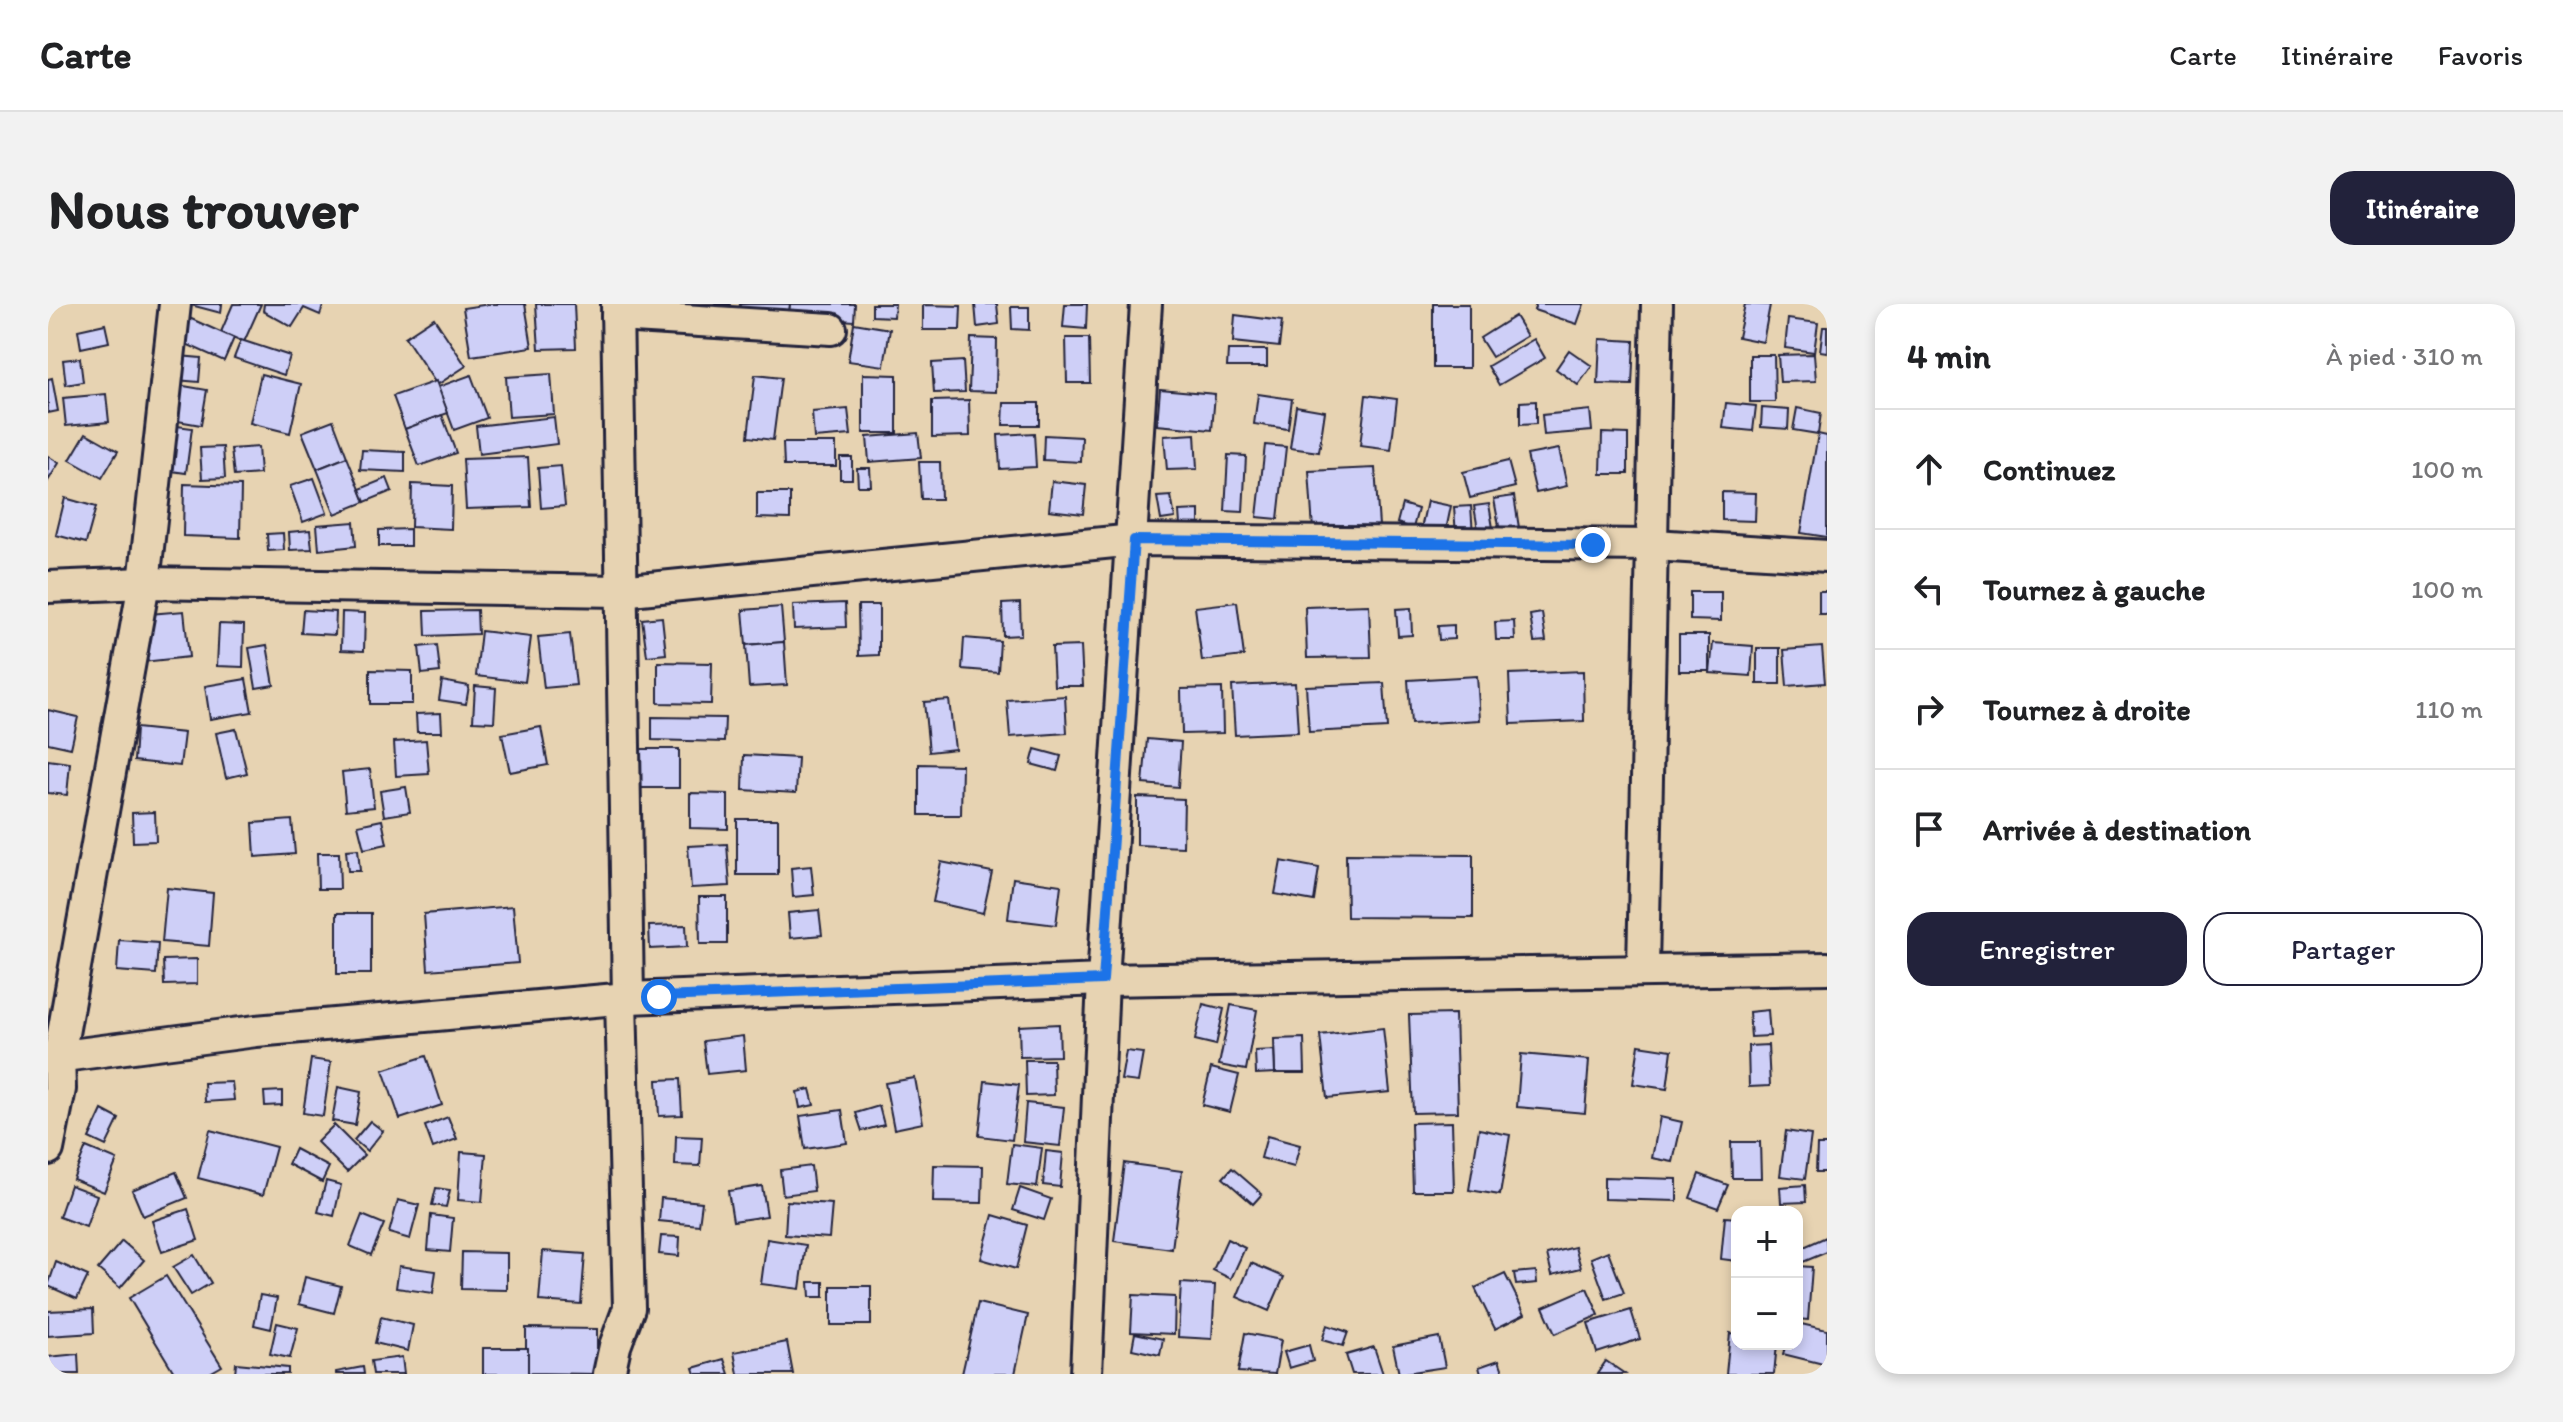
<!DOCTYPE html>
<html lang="fr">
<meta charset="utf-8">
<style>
body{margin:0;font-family:Itim,sans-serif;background:#f2f2f2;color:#202124}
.controls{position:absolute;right:24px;bottom:24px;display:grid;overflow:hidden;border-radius:16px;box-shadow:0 4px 12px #0003}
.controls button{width:72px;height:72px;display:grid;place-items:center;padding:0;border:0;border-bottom:2px solid #e0e0e0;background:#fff;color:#202124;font:40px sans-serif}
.stop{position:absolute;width:24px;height:24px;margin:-18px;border:6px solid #1a73e8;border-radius:50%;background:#fff}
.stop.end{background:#1a73e8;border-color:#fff;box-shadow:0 2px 8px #0008}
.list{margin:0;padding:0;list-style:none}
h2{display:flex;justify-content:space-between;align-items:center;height:104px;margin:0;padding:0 32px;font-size:34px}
h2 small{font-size:26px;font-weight:400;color:#757577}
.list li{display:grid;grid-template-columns:52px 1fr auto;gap:24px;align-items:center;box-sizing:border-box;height:120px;padding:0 32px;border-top:2px solid #e0e0e0}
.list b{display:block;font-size:30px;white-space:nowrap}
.list em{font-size:26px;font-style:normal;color:#757577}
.actions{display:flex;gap:16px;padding:24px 32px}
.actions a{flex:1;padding:18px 0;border:2px solid #22223b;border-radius:24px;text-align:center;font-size:28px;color:#22223b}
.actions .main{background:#22223b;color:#fff}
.icon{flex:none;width:44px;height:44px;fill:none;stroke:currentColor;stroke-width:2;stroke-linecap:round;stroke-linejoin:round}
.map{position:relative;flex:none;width:1779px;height:1070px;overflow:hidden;border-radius:24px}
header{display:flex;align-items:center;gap:48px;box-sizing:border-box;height:112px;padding:0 40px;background:#fff;border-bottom:2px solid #e0e0e0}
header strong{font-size:38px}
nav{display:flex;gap:44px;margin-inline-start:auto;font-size:28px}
.intro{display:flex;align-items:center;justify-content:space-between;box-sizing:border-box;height:192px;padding:0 48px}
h1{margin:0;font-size:56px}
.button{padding:20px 36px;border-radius:24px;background:#22223b;color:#fff;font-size:28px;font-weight:700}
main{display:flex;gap:48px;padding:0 48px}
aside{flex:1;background:#fff;border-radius:24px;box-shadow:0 4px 12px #0003}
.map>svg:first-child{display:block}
.building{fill:#cecff7;stroke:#22223b;stroke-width:2}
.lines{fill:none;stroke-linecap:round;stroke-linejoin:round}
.minor-casing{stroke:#22223b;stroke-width:36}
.minor{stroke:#e7d3b2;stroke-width:30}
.route{stroke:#1a73e8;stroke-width:10}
</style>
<header>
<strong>Carte</strong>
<nav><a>Carte</a><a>Itinéraire</a><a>Favoris</a></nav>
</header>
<div class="intro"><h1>Nous trouver</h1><a class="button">Itinéraire</a></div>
<main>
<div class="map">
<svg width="1779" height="1070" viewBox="0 0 1779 1070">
<rect width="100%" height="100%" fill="#e7d3b2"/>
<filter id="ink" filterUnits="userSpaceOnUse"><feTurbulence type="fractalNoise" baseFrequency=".0125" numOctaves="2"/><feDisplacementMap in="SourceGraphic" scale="16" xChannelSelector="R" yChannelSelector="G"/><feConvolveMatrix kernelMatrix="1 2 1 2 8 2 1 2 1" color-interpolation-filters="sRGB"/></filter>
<g filter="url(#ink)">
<!-- building -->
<g class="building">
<polygon points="139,0 174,0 173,9"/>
<polygon points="185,0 213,0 196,38 173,28"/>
<polygon points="216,0 276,0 272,11 256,4 244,23 215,7"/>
<polygon points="442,0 477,0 484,43 423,52 415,4"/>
<polygon points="488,0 526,0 528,44 491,45"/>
<polygon points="634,0 682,0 682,6 634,4"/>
<polygon points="692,0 742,0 741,12 691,8"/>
<polygon points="742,0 807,0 806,17 741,12"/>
<polygon points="824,0 847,0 846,13 824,12"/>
<polygon points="927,0 949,0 951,20 929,23"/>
<polygon points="1017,0 1039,0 1038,25 1015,23"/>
<rect x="1385" y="0" width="36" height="64"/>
<polygon points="1488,0 1536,0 1529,20 1486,6"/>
<polygon points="1697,0 1722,1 1715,38 1690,33"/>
<polygon points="875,1 913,2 912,26 875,26"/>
<polygon points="963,3 981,3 981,26 964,25"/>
<polygon points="1187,11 1234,17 1231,43 1185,38"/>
<polygon points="1467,12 1479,32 1444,53 1432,34"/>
<polygon points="139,13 186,34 176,57 129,36"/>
<polygon points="386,14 418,62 389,81 357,33"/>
<polygon points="1740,15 1770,19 1766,48 1737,44"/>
<polygon points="806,19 842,25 836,62 800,57"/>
<polygon points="57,20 61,38 33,44 30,26"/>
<polygon points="1775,23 1779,23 1779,48 1772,47"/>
<polygon points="923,34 949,35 948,88 921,87"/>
<polygon points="1018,34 1041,34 1042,79 1019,79"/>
<polygon points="1486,35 1497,54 1451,81 1440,62"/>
<polygon points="1552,35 1586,37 1584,81 1550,80"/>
<polygon points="193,36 242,52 236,71 186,54"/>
<polygon points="1180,46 1219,46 1219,63 1179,63"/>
<polygon points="1521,46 1544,62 1530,81 1508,65"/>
<polygon points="1766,50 1768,77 1732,78 1730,51"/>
<polygon points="1702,51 1726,51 1727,98 1702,98"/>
<polygon points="131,52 153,54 151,78 128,76"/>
<polygon points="32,54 35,78 18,81 15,56"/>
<polygon points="915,57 917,88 886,89 884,59"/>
<polygon points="213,70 253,80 242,129 202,119"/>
<polygon points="503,70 506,110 461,113 458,73"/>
<polygon points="815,70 849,71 849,129 815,129"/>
<polygon points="423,71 439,114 406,126 390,83"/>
<polygon points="707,71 733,74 725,136 700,133"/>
<polygon points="4,74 10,107 0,109 0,75"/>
<polygon points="388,77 400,109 357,125 345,92"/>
<polygon points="130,81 159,86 153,121 124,116"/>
<polygon points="1112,85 1167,90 1164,126 1109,121"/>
<polygon points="58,90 61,118 18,122 15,94"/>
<polygon points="1210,90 1244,95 1240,125 1206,120"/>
<polygon points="1318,91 1349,95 1343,146 1312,142"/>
<polygon points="921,96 922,132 884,133 884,97"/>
<polygon points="1488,97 1488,120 1472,121 1472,98"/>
<polygon points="956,99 991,99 991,121 955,121"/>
<polygon points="1678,99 1708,102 1705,127 1675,124"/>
<polygon points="1248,102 1277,107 1271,148 1242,144"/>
<polygon points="1714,104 1741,106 1740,125 1713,123"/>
<polygon points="1749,104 1773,109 1770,130 1745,126"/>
<polygon points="800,105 803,131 766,134 764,108"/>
<polygon points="1542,106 1544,127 1496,131 1494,111"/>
<polygon points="394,111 408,149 371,162 357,125"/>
<polygon points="506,113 509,140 431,150 428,122"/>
<polygon points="285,116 299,153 269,165 254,128"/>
<polygon points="122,121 144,124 138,169 116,166"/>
<polygon points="38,129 70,147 54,174 22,156"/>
<polygon points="870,129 873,154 821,158 819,133"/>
<polygon points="986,129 988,163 952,165 950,131"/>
<polygon points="1554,129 1580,130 1580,170 1553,170"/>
<polygon points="1147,130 1149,165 1119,166 1116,132"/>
<polygon points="1770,130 1779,132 1779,233 1753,229"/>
<polygon points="996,131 1034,133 1033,158 995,156"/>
<polygon points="735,139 788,139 788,162 736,162"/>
<polygon points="1217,141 1238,143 1230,215 1209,213"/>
<polygon points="175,143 177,174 154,175 152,144"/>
<polygon points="210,143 212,170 186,172 183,145"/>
<polygon points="1511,145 1519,182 1488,189 1479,151"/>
<polygon points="314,146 357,148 357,168 312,166"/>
<polygon points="1180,151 1198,152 1195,208 1177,207"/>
<polygon points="0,152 11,159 0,177"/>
<polygon points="299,153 317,198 287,210 269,165"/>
<polygon points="480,153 483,203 418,205 415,155"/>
<rect x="792" y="153" width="12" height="22"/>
<polygon points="1460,157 1467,183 1422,194 1415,168"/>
<polygon points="871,158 892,158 893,195 873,195"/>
<polygon points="513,162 517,202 493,204 490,164"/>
<polygon points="809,164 822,164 823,182 810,182"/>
<polygon points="1327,164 1331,222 1265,226 1261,167"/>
<polygon points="266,174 279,209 255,218 242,182"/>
<polygon points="339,174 344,187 317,198 312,185"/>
<polygon points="1004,177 1038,181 1035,210 1001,206"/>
<polygon points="136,180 193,182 192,234 135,232"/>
<polygon points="364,180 404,182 403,225 363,223"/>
<polygon points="1674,188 1708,189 1707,217 1674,216"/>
<polygon points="709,189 742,189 742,215 709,214"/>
<polygon points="1123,192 1127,214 1113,216 1109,193"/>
<polygon points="1466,192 1472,230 1453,233 1446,195"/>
<polygon points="17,194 48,203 38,239 8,231"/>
<polygon points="1379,197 1403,202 1397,231 1373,225"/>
<polygon points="1354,200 1370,205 1365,224 1349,219"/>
<polygon points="1441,200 1445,224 1430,226 1426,202"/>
<polygon points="1423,202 1425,231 1408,232 1406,203"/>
<polygon points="1151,206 1151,220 1132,221 1131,207"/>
<polygon points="306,218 308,242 271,246 269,221"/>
<polygon points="362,225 362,242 331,242 331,226"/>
<polygon points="262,226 264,245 242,246 241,228"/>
<polygon points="235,229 236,246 220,247 219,230"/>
<rect x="1771" y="287" width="8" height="23"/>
<polygon points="1642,288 1673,288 1673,317 1642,316"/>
<polygon points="1189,298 1196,352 1154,357 1147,303"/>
<polygon points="797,299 798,323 746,325 745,301"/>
<polygon points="972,299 973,331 955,332 954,300"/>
<polygon points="810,301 831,301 831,351 811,352"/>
<polygon points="1321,301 1323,353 1259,354 1257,303"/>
<polygon points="733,303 736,338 698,341 695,306"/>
<polygon points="1363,304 1364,331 1350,332 1348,305"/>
<polygon points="255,306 288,308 287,331 253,329"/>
<polygon points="429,306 430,330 378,332 377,307"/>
<polygon points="136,307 141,353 95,358 90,311"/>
<polygon points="294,308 317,309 316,347 293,346"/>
<polygon points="1494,309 1498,337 1486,338 1482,311"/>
<polygon points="614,313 618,350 599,352 594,315"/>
<polygon points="1466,317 1467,336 1448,336 1447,318"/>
<polygon points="171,320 196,321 195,363 169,362"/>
<polygon points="1406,321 1406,335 1391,336 1390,322"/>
<polygon points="433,327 483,333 477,378 428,372"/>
<polygon points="522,330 528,381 496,384 490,333"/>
<rect x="1631" y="331" width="30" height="36"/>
<polygon points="916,334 952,337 950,368 914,365"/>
<polygon points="736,338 739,381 701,383 698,341"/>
<polygon points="1665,339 1705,342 1703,372 1662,369"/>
<polygon points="219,341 226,381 208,384 201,344"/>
<polygon points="389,341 392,368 374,370 371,343"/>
<polygon points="1033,342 1035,382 1006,382 1004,343"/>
<polygon points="1774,343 1777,379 1739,382 1736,346"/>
<rect x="1709" y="344" width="23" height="36"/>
<polygon points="610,358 664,359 663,400 610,399"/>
<polygon points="322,366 364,367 364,400 322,400"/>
<polygon points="1535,367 1536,417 1463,420 1461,370"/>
<polygon points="1429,372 1432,416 1363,420 1360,376"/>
<polygon points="198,375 204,408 162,415 157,382"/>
<polygon points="394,377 421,382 418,400 391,396"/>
<polygon points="1247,379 1250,428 1187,431 1184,382"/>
<polygon points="1336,379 1339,424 1261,428 1258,382"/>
<polygon points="427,382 448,384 446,418 425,417"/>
<polygon points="1174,384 1175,429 1134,430 1133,385"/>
<polygon points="1017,392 1019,429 962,433 959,396"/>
<polygon points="901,396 907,445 881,448 876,398"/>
<polygon points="0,406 30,413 23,444 0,439"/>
<polygon points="393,409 394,428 369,428 368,410"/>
<polygon points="604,413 677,414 676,438 604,436"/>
<polygon points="493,423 500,461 462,468 454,430"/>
<polygon points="88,424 136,429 132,462 86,457"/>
<polygon points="188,425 199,469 178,474 168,429"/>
<polygon points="1099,435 1133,438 1130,483 1095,480"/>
<polygon points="378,436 381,470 348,472 346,438"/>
<rect x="592" y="445" width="39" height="39"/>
<polygon points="987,445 1013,452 1009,467 983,460"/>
<polygon points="696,451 750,454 748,489 695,486"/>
<polygon points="0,456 22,459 19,491 0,489"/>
<polygon points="871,460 914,461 913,511 871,511"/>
<polygon points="322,465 326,503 298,506 294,468"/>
<polygon points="358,483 362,508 336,512 332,487"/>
<polygon points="642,489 680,490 680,525 642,524"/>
<polygon points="1089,493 1136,495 1135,543 1089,541"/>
<polygon points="107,508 108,537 85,538 84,509"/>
<rect x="689" y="515" width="41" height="56"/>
<polygon points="244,516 247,550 207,553 205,519"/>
<polygon points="334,516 339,540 316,545 310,521"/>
<polygon points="679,540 682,582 643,584 640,542"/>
<polygon points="310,545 312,567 300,567 298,546"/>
<polygon points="269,549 291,549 292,585 270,585"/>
<polygon points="1298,550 1425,551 1425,614 1299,613"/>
<polygon points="1233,557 1271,564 1266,597 1227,590"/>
<polygon points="893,558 944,568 935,609 885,598"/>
<polygon points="763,562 766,591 745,593 743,564"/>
<polygon points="965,574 1013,581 1008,621 960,615"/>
<polygon points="119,584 165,589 161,642 114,638"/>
<polygon points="651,593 679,593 679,640 652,640"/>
<polygon points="465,602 470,659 380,666 376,610"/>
<polygon points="771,606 774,631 742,634 740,609"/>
<rect x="289" y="609" width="34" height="61"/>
<polygon points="638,621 639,643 602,645 601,622"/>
<polygon points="71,636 110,639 108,670 69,667"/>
<polygon points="149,655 149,680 116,681 115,656"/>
<polygon points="1155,700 1176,705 1168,741 1147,736"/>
<polygon points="1183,701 1209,706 1198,766 1171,761"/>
<polygon points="1720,706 1722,732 1703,733 1701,708"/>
<polygon points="1407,710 1410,808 1365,809 1361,711"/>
<polygon points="1011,720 1012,752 972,753 971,722"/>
<polygon points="1335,724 1342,788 1279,794 1272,731"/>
<polygon points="695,732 698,766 659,770 655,737"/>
<polygon points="1256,734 1257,769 1227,769 1226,735"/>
<polygon points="1591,741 1624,746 1619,785 1585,780"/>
<polygon points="1720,741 1722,782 1701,783 1700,742"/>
<polygon points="1226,746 1227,769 1208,770 1207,747"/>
<polygon points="1078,747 1095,749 1090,778 1073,776"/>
<polygon points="1473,750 1541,756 1537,809 1469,803"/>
<polygon points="378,752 394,801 352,815 335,766"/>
<polygon points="263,755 283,758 275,812 255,809"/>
<polygon points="977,756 1005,756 1006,791 978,792"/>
<polygon points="1163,764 1191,771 1182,808 1154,801"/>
<polygon points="867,774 875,819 846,825 837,779"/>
<polygon points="632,775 634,811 611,812 609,776"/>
<polygon points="937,777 971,781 964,836 931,832"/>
<polygon points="184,778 186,796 157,798 156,779"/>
<polygon points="290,783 313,788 307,821 284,817"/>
<polygon points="762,785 766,801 752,804 749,788"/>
<polygon points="234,787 234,801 217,802 216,788"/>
<polygon points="978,799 1016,803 1012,842 975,838"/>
<polygon points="831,802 836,821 814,827 808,809"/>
<polygon points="54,806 71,815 58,842 41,834"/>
<polygon points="794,806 799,839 757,845 752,812"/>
<polygon points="400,813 409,835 385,844 377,822"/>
<polygon points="1612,813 1634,818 1625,858 1604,854"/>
<polygon points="322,817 335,827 319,847 306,836"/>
<polygon points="1404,818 1406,887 1365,887 1363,819"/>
<polygon points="286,821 316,851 299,868 269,838"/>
<polygon points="1431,825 1462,831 1452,891 1421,886"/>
<polygon points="162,826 228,843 215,891 150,874"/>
<polygon points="1738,827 1763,831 1757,875 1732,872"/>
<polygon points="628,832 654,833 652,862 627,861"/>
<polygon points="1219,832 1252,841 1246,863 1213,854"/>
<polygon points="1683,838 1712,838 1713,874 1684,874"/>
<polygon points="964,840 994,844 989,883 959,880"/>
<polygon points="1769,841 1779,841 1779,868 1768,868"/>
<polygon points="38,843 69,856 56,888 25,875"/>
<polygon points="247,845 281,863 274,878 240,860"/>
<polygon points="998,847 1015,849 1012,883 995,881"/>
<polygon points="413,848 438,850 434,898 410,896"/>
<polygon points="1076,859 1134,867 1124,945 1066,937"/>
<polygon points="886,861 935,862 934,899 885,898"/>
<polygon points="763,862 766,887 735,891 732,866"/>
<polygon points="1184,864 1214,890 1205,900 1175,874"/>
<polygon points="128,868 139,894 95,912 84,886"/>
<polygon points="1651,870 1680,881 1670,904 1642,894"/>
<polygon points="1556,873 1629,875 1629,897 1556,895"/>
<polygon points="278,877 293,881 286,912 270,908"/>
<polygon points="22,881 49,891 38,923 11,913"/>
<polygon points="1757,881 1758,898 1733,899 1732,883"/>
<polygon points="714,882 719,912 685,917 680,887"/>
<polygon points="388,884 402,886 398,903 384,901"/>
<polygon points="972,884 1003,895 996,916 965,906"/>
<polygon points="613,894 654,898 651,921 611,917"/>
<polygon points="350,896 371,901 362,935 341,929"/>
<polygon points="739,897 784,900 781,934 737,931"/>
<polygon points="140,905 150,936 114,948 104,917"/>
<polygon points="314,911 336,920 323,951 302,942"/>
<polygon points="383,911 405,914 402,948 380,946"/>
<polygon points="945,911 979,921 968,965 933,955"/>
<polygon points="1677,913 1689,914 1689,957 1673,955"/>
<polygon points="613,932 632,933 631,952 611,950"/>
<polygon points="1778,933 1779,948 1755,958 1749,946"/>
<polygon points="719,935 758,941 752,985 713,980"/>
<polygon points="1179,935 1197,944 1183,975 1165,966"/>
<polygon points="74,937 96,956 72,984 50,965"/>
<polygon points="1527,943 1533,964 1504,971 1499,950"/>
<polygon points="495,947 537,950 533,1000 491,997"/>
<polygon points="1560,947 1576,989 1558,995 1543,954"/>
<polygon points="414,948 459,949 459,986 413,985"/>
<polygon points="146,951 163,979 143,991 125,963"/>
<polygon points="8,958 40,972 29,995 0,982"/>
<polygon points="1203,959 1236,973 1221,1007 1189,993"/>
<polygon points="351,962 388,967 385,989 348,984"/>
<polygon points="1749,962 1764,963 1760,1016 1749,1015"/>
<polygon points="1488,967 1489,979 1468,981 1466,969"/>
<polygon points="1457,970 1477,1010 1447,1025 1427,984"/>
<polygon points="118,972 174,1062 160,1070 127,1070 81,994"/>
<polygon points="257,973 293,982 286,1009 251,1000"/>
<polygon points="761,978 776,978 776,993 762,993"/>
<polygon points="1133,979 1167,981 1164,1035 1130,1033"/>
<rect x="783" y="982" width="40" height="39"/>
<polygon points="1539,984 1551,1011 1507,1030 1495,1003"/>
<polygon points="212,991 229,994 223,1025 206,1021"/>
<polygon points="1085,991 1127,993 1126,1030 1083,1028"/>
<polygon points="930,999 980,1011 967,1070 914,1070"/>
<polygon points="45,1005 46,1029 0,1032 0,1007"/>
<polygon points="1583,1006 1592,1035 1549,1049 1540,1019"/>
<polygon points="333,1013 365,1021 360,1047 327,1039"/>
<polygon points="229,1019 250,1024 242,1054 222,1050"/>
<polygon points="1749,1019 1779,1026 1779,1061 1735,1050 1738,1040 1749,1040"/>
<polygon points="1279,1021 1300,1028 1295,1042 1274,1036"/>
<polygon points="478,1024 549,1025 549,1070 478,1069"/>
<polygon points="1087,1029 1115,1035 1112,1051 1084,1045"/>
<polygon points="1197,1029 1233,1036 1227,1070 1190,1068"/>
<polygon points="1682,1029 1689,1030 1689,1040 1729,1040 1726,1070 1678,1070"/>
<polygon points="1391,1033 1397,1063 1351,1070 1345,1042"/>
<polygon points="739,1038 745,1070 690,1070 686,1048"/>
<polygon points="1261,1041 1265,1057 1241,1064 1236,1048"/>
<polygon points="1326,1043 1335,1070 1304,1070 1298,1051"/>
<rect x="435" y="1044" width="45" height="26"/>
<polygon points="30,1050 31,1070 0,1070 0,1053"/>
<polygon points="354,1053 356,1070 325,1070 323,1057"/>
<polygon points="676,1055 681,1070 647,1070 645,1064"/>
<polygon points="1451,1056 1456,1070 1433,1070 1431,1063"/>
<polygon points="1558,1057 1577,1070 1549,1070"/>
<polygon points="188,1059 240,1064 240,1070 187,1070"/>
<polygon points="315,1063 316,1070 288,1070 288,1068"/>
</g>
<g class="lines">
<!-- minor casing -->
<g class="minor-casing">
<g id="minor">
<polyline points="569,0 580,694"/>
<polyline points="569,12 783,25"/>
<polyline points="0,283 96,279 572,287 1086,236 1606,241 1779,252"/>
<polyline points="1595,664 1609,0"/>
<polyline points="0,754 208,727 580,694 1055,676 1779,664"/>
<polyline points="0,845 12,785 11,752 96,279 127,0"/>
<polyline points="561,1070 567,1042 581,1004 573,695"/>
<polyline points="1038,1070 1055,676 1098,0"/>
</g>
</g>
<!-- minor -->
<use href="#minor" class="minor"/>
</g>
</g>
<g class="lines" filter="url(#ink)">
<!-- route -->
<polyline class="route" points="611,693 1055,676 1086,236 1545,241"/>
</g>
</svg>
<div class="controls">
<button>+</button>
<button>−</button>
</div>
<div class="stop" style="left:611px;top:693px"></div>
<div class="stop end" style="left:1545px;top:241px"></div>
</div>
<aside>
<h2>4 min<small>À pied · 310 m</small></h2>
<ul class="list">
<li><svg class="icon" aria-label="ahead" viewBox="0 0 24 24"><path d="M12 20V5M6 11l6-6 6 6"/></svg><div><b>Continuez</b></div><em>100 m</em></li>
<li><svg class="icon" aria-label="left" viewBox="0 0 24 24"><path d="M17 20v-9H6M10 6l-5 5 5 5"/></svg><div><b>Tournez à gauche</b></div><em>100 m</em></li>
<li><svg class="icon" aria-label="right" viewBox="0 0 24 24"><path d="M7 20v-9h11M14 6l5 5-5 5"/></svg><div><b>Tournez à droite</b></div><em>110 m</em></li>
<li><svg class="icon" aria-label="arrive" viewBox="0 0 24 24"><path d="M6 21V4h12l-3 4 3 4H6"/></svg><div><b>Arrivée à destination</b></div></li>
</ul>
<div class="actions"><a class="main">Enregistrer</a><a>Partager</a></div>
</aside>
</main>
